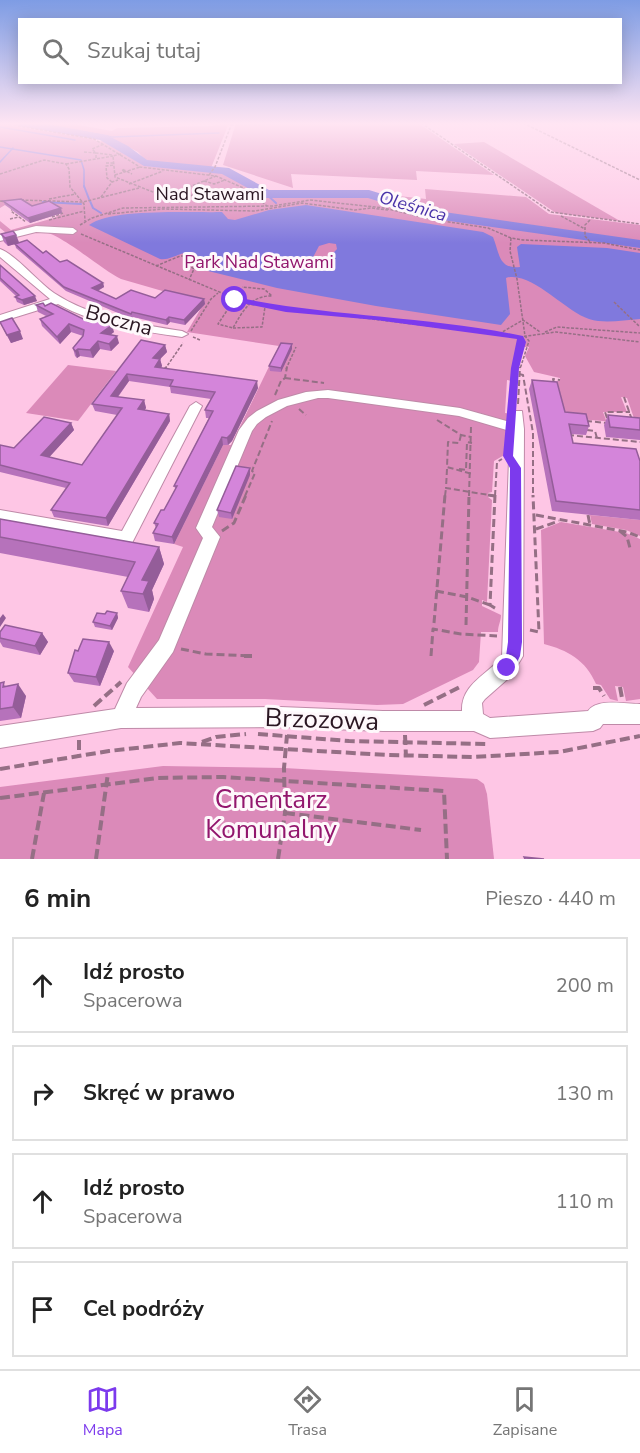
<!DOCTYPE html>
<html lang="pl">
<meta charset="utf-8">
<style>
body{margin:0;font-family:"Nunito Sans",sans-serif;background:#f2f2f2;color:#222}
.stop{position:absolute;width:18px;height:18px;margin:-14px;border:4px solid #7c3aed;border-radius:50%;background:#fff}
.stop.end{background:#7c3aed;border-color:#fff;box-shadow:0 2px 6px #0008}
.list{margin:0;padding:0;list-style:none}
h2{display:flex;justify-content:space-between;align-items:center;height:78px;margin:0;padding:0 24px;font-size:26px}
h2 small{font-size:20px;font-weight:400;color:#767676}
.list li{display:grid;grid-template-columns:39px 1fr auto;gap:18px;align-items:center;box-sizing:border-box;height:96px;margin:0 12px 12px;padding:0 12px;border:2px solid #e0e0e0;border-radius:0px}
.list b{display:block;font-size:22px;white-space:nowrap}
.list p{margin:0;font-size:20px;white-space:nowrap;color:#767676}
.list em{font-size:20px;font-style:normal;color:#767676}
.icon{flex:none;width:33px;height:33px;fill:none;stroke:currentColor;stroke-width:2;stroke-linecap:round;stroke-linejoin:round}
.map{position:relative;flex:none;width:640px;height:859px;overflow:hidden}
.search{position:absolute;background:#fff;box-shadow:0 3px 15px #0003;left:18px;right:18px;top:18px;height:66px;display:flex;align-items:center;gap:15px;box-sizing:border-box;padding:0 21px;border-radius:0px;color:#767676;font-size:22px}
.sheet{height:510px;background:#fff}
nav{display:flex;justify-content:space-around;align-items:center;box-sizing:border-box;height:84px;border-top:2px solid #e0e0e0;background:#fff;font-size:16px;color:#767676}
nav a{display:grid;justify-items:center;gap:3px}
nav .on{color:#7c3aed}
.map>svg:first-child{display:block}
.green{fill:#db8ab9}
.water{fill:#8079dd;fill-rule:evenodd}
.lines{fill:none;stroke-linecap:round;stroke-linejoin:round}
.stream-far1{stroke:#8079dd;stroke-width:1.5}
.stream{stroke:#8079dd;stroke-width:2}
.river{fill:#8079dd;fill-rule:evenodd}
.minor-casing{stroke:#bf8aa8;stroke-width:2}
.path-far3{stroke:#956f85;stroke-width:1.5;stroke-dasharray:3 1.5;stroke-linecap:butt}
.path-far2{stroke:#956f85;stroke-width:2;stroke-dasharray:6 3;stroke-linecap:butt}
.path-far1{stroke:#956f85;stroke-width:3;stroke-dasharray:8 4;stroke-linecap:butt}
.path{stroke:#956f85;stroke-width:4;stroke-dasharray:10 4.5;stroke-linecap:butt}
.minor{fill:#fff;fill-rule:evenodd}
.wall{fill:#b672bb}
.shaded-wall{fill:#945d99}
.building{fill:#d485da;stroke:#945d99;stroke-width:1.5}
.route{fill:#7c3aed}
.labels{text-anchor:middle;stroke-width:6;stroke-linejoin:round;paint-order:stroke}
.far-street-label{font-size:18px;fill:#2a1622;stroke:#fef8fb}
.far-water-label{font-size:18px;font-style:italic;fill:#4a34a9;stroke:#fef8fb}
.far-park-label{font-size:18px;fill:#92166d;stroke:#fef8fb}
.street-label{font-size:21px;fill:#2a1622;stroke:#fef8fb}
.near-street-label{font-size:26px;fill:#2a1622;stroke:#fef8fb}
.near-park-label{font-size:26px;fill:#92166d;stroke:#fef8fb}
</style>
<div class="map">
<svg width="640" height="859" viewBox="0 0 640 859">
<rect width="100%" height="100%" fill="#fec6e5"/>
<!-- green -->
<g class="green">
<polygon points="27,123 68,123 112,131 117,128 212,126 229,123 211,168 155,164 146,161 138,152 109,137"/>
<polygon points="236,123 418,123 494,175 416,171 417,180 291,174 293,188 223,165"/>
<path d="M 0,124 L 92,139 L 99,142 L 105,140 L 138,162 L 148,166 L 223,171 L 264,195 L 348,195 L 371,193 L 426,199 L 425,189 L 526,197 L 549,214 L 640,225 L 640,424 L 636,424 L 627,398 L 621,397 L 627,412 L 603,412 L 606,420 L 628,423 L 566,418 L 557,381 L 560,381 L 560,378 L 534,372 L 525,356 L 529,347 L 519,347 L 512,381 L 507,380 L 505,413 L 511,414 L 511,419 L 502,423 L 502,428 L 507,431 L 506,454 L 494,461 L 492,492 L 488,493 L 488,497 L 492,500 L 487,602 L 482,600 L 482,606 L 501,615 C 501,621 498,625 498,632 L 481,632 L 479,662 L 473,670 L 403,704 L 377,705 L 265,699 L 157,699 L 128,667 L 183,547 L 174,544 L 223,445 L 231,445 L 279,346 L 187,332 L 204,303 L 121,279 C 100,269 59,231 39,231 C 31,231 20,235 11,237 L 0,228 L 0,221 L 11,230 L 54,218 L 63,213 L 55,209 L 12,211 L 24,203 L 5,205 L 0,208 Z"/>
<polygon points="484,142 620,221 556,213 454,144"/>
<polygon points="68,365 116,371 78,421 26,413"/>
<polygon points="590,515 640,520 640,536 626,530 592,524"/>
<path d="M 561,522 L 626,533 L 640,539 L 640,699 L 626,701 L 623,687 L 615,686 L 618,701 L 610,699 L 601,685 L 596,684 C 586,660 567,650 544,644 L 541,530 Z"/>
<polygon points="163,766 284,768 477,779 484,784 487,794 494,859 0,859 0,787"/>
</g>
<!-- water -->
<path class="water" d="M 306,205 L 483,232 L 493,237 C 500,254 498,269 520,267 L 517,247 L 521,244 L 607,248 L 640,253 L 640,319 C 623,320 605,324 589,319 C 565,311 530,270 506,278 L 510,314 L 501,325 L 376,306 L 277,288 L 204,270 L 196,266 L 195,263 L 199,258 L 195,253 C 180,250 172,261 160,259 L 89,225 C 112,208 191,213 222,212 L 228,219 L 235,220 L 269,210 ZM 329,243 L 336,244 L 337,249 L 322,265 L 310,263 L 319,246 Z"/>
<g class="lines">
<!-- stream-far1 -->
<g class="stream-far1">
<polyline points="39,123 112,137 219,133"/>
<polyline points="0,127 75,140"/>
<polyline points="0,147 81,160 84,170 84,187"/>
<polyline points="0,162 13,148"/>
</g>
<!-- stream -->
<g class="stream">
<polyline points="84,186 89,199"/>
<polyline points="266,194 276,203"/>
<polyline points="90,201 93,208 101,213"/>
<polyline points="43,202 81,204"/>
</g>
<!-- river -->
<polygon class="river" points="13,123 35,123 107,135 128,146 147,160 229,168 269,190 369,190 437,211 640,240 640,248 435,219 368,198 266,198 222,174 144,166 100,140 18,126"/>
<!-- minor casing -->
<g class="minor-casing">
<g id="minor">
<polygon points="36,226 73,228 77,231 73,234 36,232 0,241 0,235"/>
<path d="M 0,249 C 16,255 38,282 54,293 C 92,318 138,324 182,331 L 188,334 L 182,337 C 139,331 96,325 58,304 L 0,322 L 0,315 L 50,299 L 0,257 Z"/>
<path d="M 328,390 L 460,408 L 510,422 L 512,411 L 522,411 L 524,429 L 523,656 L 511,676 L 485,699 L 482,703 L 483,714 L 490,718 L 588,711 C 597,698 625,704 640,704 L 640,724 L 603,724 L 600,728 L 593,731 L 490,738 L 474,731 L 383,731 L 280,727 L 121,728 L 0,748 L 0,726 L 115,709 L 127,683 L 159,640 L 203,538 L 196,528 L 239,430 L 248,418 L 257,411 L 278,400 L 306,392 ZM 318,398 L 328,398 L 459,416 L 510,431 L 502,657 C 487,675 461,684 462,711 L 383,711 L 280,707 L 136,708 L 141,697 L 173,652 L 220,537 L 212,527 L 252,431 L 257,424 L 266,417 L 287,406 Z"/>
<polygon points="196,402 202,406 132,543 126,544 0,522 0,510 122,531 190,406"/>
</g>
</g>
<!-- path-far3 -->
<g class="path-far3">
<polyline points="0,123 94,139 140,167 216,176 248,190 267,206"/>
<polyline points="421,123 551,212 640,224"/>
<polyline points="523,123 640,180"/>
<polyline points="231,125 332,123"/>
<polyline points="84,152 96,153 92,149 104,144"/>
<polyline points="121,154 113,156 115,177 158,194 256,198"/>
<polyline points="96,158 96,153 112,155"/>
<polyline points="106,163 113,163"/>
<polyline points="66,164 113,156"/>
<polyline points="124,172 122,169 132,174"/>
<polyline points="0,174 44,160 66,164 69,169 70,187 84,204 85,221"/>
<polyline points="115,175 140,167"/>
<polyline points="209,175 215,167 232,123"/>
<polyline points="204,181 214,184 225,180"/>
<polyline points="112,182 107,178 106,166 114,165"/>
<polyline points="129,184 163,171"/>
<polyline points="172,194 216,176"/>
<polyline points="101,197 112,182 118,180"/>
<polyline points="49,199 76,194"/>
<polyline points="21,200 83,202 139,188"/>
<polyline points="0,201 6,202"/>
<polyline points="13,208 11,211 26,222"/>
<polyline points="108,214 163,209 255,211 302,203 355,210 371,208 388,210"/>
<polyline points="561,216 585,229"/>
<polyline points="52,217 63,213"/>
<polyline points="10,219 19,217"/>
<polyline points="49,220 84,211"/>
<polyline points="590,220 585,225 585,236 591,243"/>
<polyline points="80,225 92,218 123,208 273,206 310,200 384,208 430,219 488,228 511,238 523,240 604,243 640,250"/>
<polyline points="81,234 248,304 520,337 556,332 640,342"/>
<polyline points="511,238 510,251 517,279 525,336 529,341 520,369"/>
<polyline points="156,266 180,256 190,256 193,260 190,266 194,269 189,280"/>
<path d="M 234,300 L 218,324 L 233,328 C 242,312 251,295 272,296 L 264,289 L 242,287"/>
<polyline points="614,302 640,327"/>
<polyline points="233,328 262,327 265,307"/>
<polyline points="191,331 211,299 218,293"/>
<polyline points="545,332 557,327 640,333"/>
<polyline points="499,334 523,320 540,332"/>
<polyline points="193,337 200,340"/>
<polyline points="165,369 183,343"/>
<polyline points="286,369 296,347"/>
<polyline points="515,369 522,342 520,337"/>
</g>
<!-- path-far2 -->
<g class="path-far2">
<polyline points="164,370 166,367"/>
<polyline points="519,374 523,375 533,433 533,496"/>
<polyline points="285,378 324,383"/>
<polyline points="554,383 553,379 560,380"/>
<polyline points="275,395 281,381 285,378 287,367"/>
<polyline points="624,397 632,420"/>
<polyline points="518,404 520,367"/>
<polyline points="513,405 515,367"/>
<polyline points="299,409 306,415"/>
<polyline points="607,418 605,412 630,412"/>
<polyline points="437,420 461,435 471,437"/>
<polyline points="586,421 607,423"/>
<polyline points="587,430 595,431 597,438"/>
<polyline points="461,435 459,443 448,442 447,467 472,474"/>
<polyline points="568,435 640,442"/>
<polyline points="447,469 446,488 495,496"/>
<polyline points="459,469 466,470 467,442 472,443"/>
<polyline points="245,496 255,473 252,471 272,421"/>
<polyline points="445,496 446,488"/>
<polyline points="469,496 471,427"/>
<polyline points="495,496 497,462 502,459"/>
</g>
<!-- path-far1 -->
<g class="path-far1">
<polyline points="488,495 495,496"/>
<polyline points="495,495 490,605 498,610"/>
<polyline points="536,515 627,532 640,537"/>
<polyline points="588,515 590,525"/>
<polyline points="536,529 559,521"/>
<polyline points="222,531 234,523 246,495"/>
<polyline points="620,531 627,537 630,548"/>
<polyline points="436,591 467,597 490,605"/>
<polyline points="434,623 445,495"/>
<polyline points="466,625 469,495"/>
<polyline points="530,630 539,632 533,495"/>
<polyline points="181,649 206,654 252,656"/>
<polyline points="431,656 433,629 461,634 497,636"/>
</g>
<!-- path -->
<g class="path">
<polyline points="244,656 252,656"/>
<polyline points="620,687 622,698"/>
<polyline points="593,688 599,688 604,696"/>
<polyline points="424,705 462,686"/>
<polyline points="94,706 121,682"/>
<polyline points="258,734 349,741 486,744"/>
<polyline points="405,735 406,757"/>
<polyline points="79,740 79,755"/>
<polyline points="202,742 216,737 246,734"/>
<polyline points="0,769 109,751 180,743 387,755 473,757 559,752 640,736"/>
<polyline points="0,798 158,778 223,777 444,791 447,859"/>
<polyline points="285,813 421,830"/>
<polyline points="32,859 44,793"/>
<polyline points="96,859 108,773"/>
<polyline points="278,859 285,813 284,768 287,735"/>
</g>
<!-- minor -->
<use href="#minor" class="minor"/>
</g>
<!-- wall -->
<g class="wall">
<polygon points="3,201 32,206 61,208 62,213 30,223 5,205"/>
<polygon points="1,234 16,235 19,242 43,253 60,262 103,283 104,287 98,291 116,299 155,298 204,299 205,304 185,325 170,322 167,325 133,317 132,319 66,291 16,248 15,244 8,246 4,242"/>
<polygon points="0,265 37,301 24,305 17,302 15,297 16,296 0,281"/>
<polygon points="36,305 45,306 114,332 110,335 119,343 111,351 100,349 93,358 80,356 77,358 75,356 73,348 83,336 71,332 60,344 42,326 40,319 46,316 38,312"/>
<polygon points="0,323 23,339 11,343"/>
<polygon points="141,340 165,345 167,352 160,359 162,366 161,368 258,388 232,441 228,445 223,445 174,544 155,541 153,533 156,528 154,523 164,510 176,490 174,486 209,418 206,418 205,410 211,399 171,393 170,387 129,381 118,397 144,400 146,408 144,410 169,414 170,421 108,526 54,517 51,510 66,488 0,472 0,445 14,448 71,423 74,430 49,457 82,465 117,415 95,411 92,404"/>
<polygon points="292,349 281,372 270,371 269,366"/>
<polygon points="532,380 565,412 589,426 586,435 571,434 573,443 640,461 640,520 552,511 529,389"/>
<polygon points="608,415 640,418 640,440 606,437 604,425"/>
<polygon points="250,475 232,519 219,517 217,510"/>
<polygon points="0,519 159,547 164,564 152,590 154,599 149,612 128,608 121,591 128,577 0,553"/>
<polygon points="117,613 118,618 112,630 95,627 93,622 105,614"/>
<polygon points="42,633 48,642 40,655 3,647 0,642 0,638"/>
<polygon points="114,651 100,686 74,682 68,673"/>
<polygon points="0,683 26,696 21,718 0,721"/>
</g>
<!-- shaded-wall -->
<g class="shaded-wall">
<polygon points="61,208 62,213 30,223 28,218"/>
<polygon points="16,235 19,243 8,246 5,238"/>
<polygon points="103,283 104,287 93,293 92,288"/>
<polygon points="35,296 37,301 24,305 22,300"/>
<polygon points="204,299 205,304 185,325 184,320"/>
<polygon points="169,317 170,322 167,325 166,320"/>
<polygon points="69,324 71,332 60,344 57,337"/>
<polygon points="112,325 114,332 103,340 101,333"/>
<polygon points="20,331 23,339 11,343 7,335"/>
<polygon points="117,336 119,343 111,351 109,344"/>
<polygon points="98,341 100,349 93,358 90,350"/>
<polygon points="292,344 292,349 281,372 281,368"/>
<polygon points="165,345 167,352 160,359 162,366 156,374 153,358"/>
<polygon points="78,349 80,356 77,358 75,351"/>
<polygon points="127,374 129,381 113,403 111,396"/>
<polygon points="257,381 258,388 232,441 228,445 227,438"/>
<polygon points="144,400 146,408 140,417 138,409"/>
<polygon points="169,414 170,421 108,526 106,518"/>
<polygon points="71,423 74,430 44,463 41,455"/>
<polygon points="222,437 223,445 174,544 172,537"/>
<polygon points="250,468 250,475 232,519 231,513"/>
<polygon points="159,547 164,564 152,590 154,599 149,612 143,594 142,580"/>
<polygon points="117,613 118,618 112,630 110,626"/>
<polygon points="3,614 6,618 0,627 0,618"/>
<polygon points="42,633 48,642 40,655 35,646"/>
<polygon points="109,642 114,651 100,686 96,677"/>
<polygon points="18,684 26,696 21,718 13,707"/>
</g>
<!-- building -->
<g class="building">
<polygon points="21,199 32,206 49,201 61,208 28,218 3,201"/>
<polygon points="13,231 16,235 5,238 1,234"/>
<polygon points="27,240 43,253 46,251 60,262 67,260 103,283 92,288 116,299 131,290 155,298 165,290 204,299 184,320 169,317 166,320 132,312 131,314 64,287 15,244"/>
<polygon points="0,265 35,296 22,300 15,297 19,295 0,278"/>
<polygon points="43,303 45,306 51,303 89,322 94,319 112,325 101,333 117,336 109,344 98,341 90,350 78,349 75,351 73,348 83,336 84,330 69,324 57,337 40,319 53,314 36,305"/>
<polygon points="12,318 20,331 7,335 0,322"/>
<polygon points="141,340 165,345 153,358 160,359 155,367 257,381 231,434 227,438 222,437 172,537 153,533 158,524 154,523 161,510 164,510 177,486 174,486 213,411 205,410 215,392 170,386 173,380 127,374 111,396 144,400 138,409 169,414 106,518 51,510 70,483 0,465 0,445 14,448 44,417 71,423 41,455 82,465 122,408 92,404"/>
<polygon points="281,343 292,344 281,368 269,366"/>
<polygon points="532,380 557,382 565,412 586,414 589,426 569,424 573,443 636,449 640,461 640,510 556,501"/>
<polygon points="608,415 640,418 640,430 610,427"/>
<polygon points="236,466 250,468 231,513 217,510"/>
<polygon points="0,519 159,547 142,580 149,581 143,594 121,591 135,562 0,537"/>
<polygon points="107,611 117,613 110,626 93,622 97,613 105,614"/>
<polygon points="5,625 42,633 35,646 0,638 0,632"/>
<polygon points="83,639 109,642 96,677 68,673 75,650 78,651"/>
<polygon points="4,682 3,687 18,684 13,707 0,709 0,683"/>
<polygon points="524,857 544,859 525,859"/>
</g>
<!-- sky -->
<linearGradient id="sky" x2="0" y2="1"><stop stop-color="#7e9ce4"/><stop offset="0.51" stop-color="#ffe5f3"/><stop offset="1" stop-color="#ffe5f3" stop-opacity="0"/></linearGradient>
<rect width="640" height="243" fill="url(#sky)"/>
<!-- route -->
<path class="route" d="M 235,297 C 330,317 428,316 523,336 L 526,342 L 519,368 L 513,456 L 521,468 L 522,642 L 520,656 L 512,673 L 507,675 L 502,673 L 500,668 L 506,656 L 508,642 L 510,468 L 503,456 L 511,368 L 517,339 L 376,320 L 286,312 L 232,301 Z"/>
<g class="labels">
<!-- far-street labels -->
<g class="far-street-label">
<text x="210" y="200">Nad Stawami</text>
</g>
<!-- far-water labels -->
<g class="far-water-label">
<text transform="translate(413 206) rotate(16)" y="6">Oleśnica</text>
</g>
<!-- far-park labels -->
<g class="far-park-label">
<text x="259" y="268">Park Nad Stawami</text>
</g>
<!-- street labels -->
<g class="street-label">
<text transform="translate(119 320) rotate(15)" y="7">Boczna</text>
</g>
<!-- near-street labels -->
<g class="near-street-label">
<text transform="translate(322 719) rotate(2)" y="9">Brzozowa</text>
</g>
<!-- near-park labels -->
<g class="near-park-label">
<text x="271" y="808">Cmentarz<tspan x="271" dy="30">Komunalny</tspan></text>
</g>
</g>
</svg>
<div class="stop" style="left:235px;top:300px"></div>
<div class="stop end" style="left:507px;top:668px"></div>
<div class="search"><svg class="icon" aria-label="search" viewBox="0 0 24 24"><circle cx="10" cy="10" r="6"/><path d="M15 15l6 6"/></svg>Szukaj tutaj</div>
</div>
<section class="sheet">
<h2>6 min<small>Pieszo · 440 m</small></h2>
<ul class="list">
<li><svg class="icon" aria-label="ahead" viewBox="0 0 24 24"><path d="M12 20V5M6 11l6-6 6 6"/></svg><div><b>Idź prosto</b><p>Spacerowa</p></div><em>200 m</em></li>
<li><svg class="icon" aria-label="right" viewBox="0 0 24 24"><path d="M7 20v-9h11M14 6l5 5-5 5"/></svg><div><b>Skręć w prawo</b></div><em>130 m</em></li>
<li><svg class="icon" aria-label="ahead" viewBox="0 0 24 24"><path d="M12 20V5M6 11l6-6 6 6"/></svg><div><b>Idź prosto</b><p>Spacerowa</p></div><em>110 m</em></li>
<li><svg class="icon" aria-label="arrive" viewBox="0 0 24 24"><path d="M6 21V4h12l-3 4 3 4H6"/></svg><div><b>Cel podróży</b></div></li>
</ul>
</section>
<nav>
<a class="on"><svg class="icon" aria-label="map" viewBox="0 0 24 24"><path d="M3 6l6-2 6 2 6-2v14l-6 2-6-2-6 2zM9 4v14M15 6v14"/></svg>Mapa</a>
<a><svg class="icon" aria-label="directions" viewBox="0 0 24 24"><path d="M12 3l9 9-9 9-9-9zM9 14v-3h6M13 9l2 2-2 2"/></svg>Trasa</a>
<a><svg class="icon" aria-label="saved" viewBox="0 0 24 24"><path d="M7 4h10v16l-5-4-5 4z"/></svg>Zapisane</a>
</nav>
